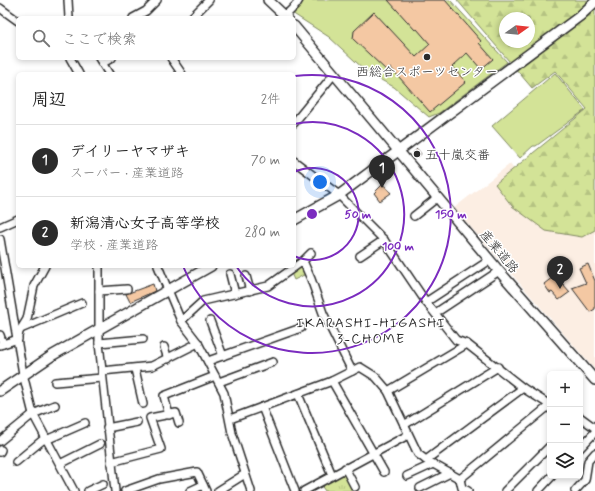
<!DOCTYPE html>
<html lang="ja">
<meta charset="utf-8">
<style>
body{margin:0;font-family:Mynerve,"Klee One",sans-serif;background:#f2f2f2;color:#222}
.controls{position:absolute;right:12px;bottom:12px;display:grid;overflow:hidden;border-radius:6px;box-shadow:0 2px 6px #0003}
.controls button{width:36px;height:36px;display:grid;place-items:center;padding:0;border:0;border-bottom:1px solid #e0e0e0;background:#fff;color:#222;font:20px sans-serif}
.compass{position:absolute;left:499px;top:12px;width:36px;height:36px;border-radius:50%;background:#fff;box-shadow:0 2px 6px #0003;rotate:75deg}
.you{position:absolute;left:320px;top:182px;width:14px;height:14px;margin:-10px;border:3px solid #fff;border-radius:50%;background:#1a73e8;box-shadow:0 0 0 6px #1a73e833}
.badge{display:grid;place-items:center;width:26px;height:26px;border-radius:50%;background:#2b2b2b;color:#fff;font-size:13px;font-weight:700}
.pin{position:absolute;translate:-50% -33px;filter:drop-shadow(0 1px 2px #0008)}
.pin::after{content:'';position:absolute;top:21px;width:14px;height:12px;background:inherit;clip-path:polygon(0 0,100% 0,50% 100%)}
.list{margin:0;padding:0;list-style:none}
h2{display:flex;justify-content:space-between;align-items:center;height:52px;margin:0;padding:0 16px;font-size:17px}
h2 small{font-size:13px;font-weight:400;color:#767676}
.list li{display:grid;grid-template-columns:26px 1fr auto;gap:12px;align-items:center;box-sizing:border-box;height:72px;padding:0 16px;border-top:1px solid #e0e0e0}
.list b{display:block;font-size:15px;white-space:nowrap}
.list p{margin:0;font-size:13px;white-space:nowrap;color:#767676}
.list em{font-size:13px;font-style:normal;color:#767676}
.icon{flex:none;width:22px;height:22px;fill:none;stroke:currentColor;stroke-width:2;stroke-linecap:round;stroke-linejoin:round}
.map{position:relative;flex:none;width:595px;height:491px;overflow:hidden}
.search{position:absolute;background:#fff;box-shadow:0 2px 6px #0003;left:16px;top:16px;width:280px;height:44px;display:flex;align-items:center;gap:10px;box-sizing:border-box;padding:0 14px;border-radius:6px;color:#767676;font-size:15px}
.panel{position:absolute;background:#fff;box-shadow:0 2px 6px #0003;left:16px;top:72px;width:280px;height:196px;border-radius:6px}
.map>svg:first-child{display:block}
.built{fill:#fceee3}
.grass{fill:#d3e397;stroke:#7f8761}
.forest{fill:url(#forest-firs);stroke:#7f8761;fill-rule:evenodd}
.park{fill:url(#park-tufts);stroke:#7f8761}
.building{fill:#f4c8a3;stroke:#2b2b2b}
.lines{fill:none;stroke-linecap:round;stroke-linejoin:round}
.street-casing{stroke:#2b2b2b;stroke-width:10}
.secondary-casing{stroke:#2b2b2b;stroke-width:12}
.street{stroke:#fff;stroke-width:7}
.secondary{stroke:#fff;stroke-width:9}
.ring{fill:none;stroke:#7b2cbf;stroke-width:2}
.poi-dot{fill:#2b2b2b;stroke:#fff;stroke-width:1.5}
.labels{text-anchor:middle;stroke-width:3;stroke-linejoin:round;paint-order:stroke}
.poi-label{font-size:13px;fill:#2b2b2b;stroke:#fff}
.street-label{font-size:13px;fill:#2b2b2b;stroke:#fff}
.neighbourhood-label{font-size:14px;letter-spacing:1px;fill:#2b2b2b;stroke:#fff}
.centre{fill:#7b2cbf;stroke:#fff;stroke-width:2}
.ring-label{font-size:12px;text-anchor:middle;font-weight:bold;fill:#7b2cbf;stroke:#fff;stroke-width:3;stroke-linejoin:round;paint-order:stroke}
</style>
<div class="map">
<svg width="595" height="491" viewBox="0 0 595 491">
<defs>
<pattern id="forest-firs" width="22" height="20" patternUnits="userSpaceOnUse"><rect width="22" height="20" fill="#d3e397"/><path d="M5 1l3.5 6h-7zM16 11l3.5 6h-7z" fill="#b5c382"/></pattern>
<pattern id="park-tufts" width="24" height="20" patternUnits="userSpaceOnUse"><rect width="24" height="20" fill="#d3e397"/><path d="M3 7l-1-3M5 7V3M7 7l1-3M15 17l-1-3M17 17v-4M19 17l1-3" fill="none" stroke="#b5c382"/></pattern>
</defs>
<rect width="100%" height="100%" fill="#fff"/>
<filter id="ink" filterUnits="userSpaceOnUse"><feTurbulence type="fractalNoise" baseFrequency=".025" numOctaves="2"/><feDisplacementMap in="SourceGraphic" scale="8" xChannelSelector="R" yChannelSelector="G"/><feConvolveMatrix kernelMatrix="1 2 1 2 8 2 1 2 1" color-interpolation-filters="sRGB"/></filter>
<g filter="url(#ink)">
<!-- built -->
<polygon class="built" points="510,164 528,188 595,187 595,370 454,208"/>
<!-- grass -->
<g class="grass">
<polygon points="304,0 450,0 507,62 439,113 429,117 394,87 368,73 329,37 292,13"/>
<polygon points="555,73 585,110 536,146 533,146 520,158 492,126"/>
</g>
<!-- forest -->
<path class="forest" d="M 457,0 L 595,0 L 595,230 L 582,237 L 546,231 L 512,206 L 495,184 L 587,109 L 555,71 L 532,88 ZM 505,18 L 529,18 L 529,42 L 505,42 Z"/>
<!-- park -->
<g class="park">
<polygon points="302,265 306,274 294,280 290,271"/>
<polygon points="343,472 353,491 325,491 320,484"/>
</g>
<!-- building -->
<g class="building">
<polygon points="388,0 445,0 481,41 479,43 493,59 481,69 467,53 452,67 466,82 430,112 391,68 387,71 353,39 354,31 374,12 416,57 430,44 417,29 415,30"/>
<polygon points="417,149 421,154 416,158 413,153"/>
<polygon points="383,184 391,193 380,201 374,193"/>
<polygon points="588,264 595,281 595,309 590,312 572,288 586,283 579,268"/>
<polygon points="553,277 560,286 563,284 570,292 559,300 552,292 550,293 544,284"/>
<polygon points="153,284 155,291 130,302 126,294"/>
</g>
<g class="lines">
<!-- street casing -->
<g class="street-casing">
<g id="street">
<polyline points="68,0 69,18"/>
<polyline points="0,8 18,21"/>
<polyline points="285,16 296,5 299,0"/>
<polyline points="133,18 146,11 157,0"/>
<polyline points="191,18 209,0"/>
<polyline points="70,58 79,74"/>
<polyline points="99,58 109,74"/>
<polyline points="171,58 182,74"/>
<polyline points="103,63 112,58"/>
<polyline points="294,123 334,74"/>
<polyline points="294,161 339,195 384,240 426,302 456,340 467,344 523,388 550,405"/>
<polyline points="414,216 438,197"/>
<polyline points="0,227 18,219"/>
<polyline points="0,239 23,374 33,414 74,491"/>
<polyline points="360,256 384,240"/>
<polyline points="303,261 311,279 323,313 352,371"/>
<polyline points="99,266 99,343 115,491"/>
<polyline points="158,266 181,321 198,343 224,393 232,433 251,491"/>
<polyline points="230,274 235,294"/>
<polyline points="246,276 250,291"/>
<polyline points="99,291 127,289"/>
<polyline points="426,302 490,260"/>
<polyline points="440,310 499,271"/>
<polyline points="181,321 203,301 268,286 303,261 311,253"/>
<polyline points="210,321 223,356"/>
<polyline points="23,328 82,303"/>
<polyline points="0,335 3,344"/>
<polyline points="18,337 19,332 27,319 34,286 45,266"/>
<polyline points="99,343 143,339"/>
<polyline points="0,345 18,339"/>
<polyline points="164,347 168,359"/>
<polyline points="208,361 301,328"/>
<polyline points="135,369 143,404"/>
<polyline points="102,371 152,366 198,343"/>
<polyline points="332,381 384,472"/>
<polyline points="55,382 102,378"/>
<polyline points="219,382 273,362"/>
<polyline points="388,391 467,344"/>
<polyline points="298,394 332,475"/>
<polyline points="262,407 295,491"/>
<polyline points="169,415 164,396 215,376"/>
<polyline points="580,417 595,428"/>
<polyline points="230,419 332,381 360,367 376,377 388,391 418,454 426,460 523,388"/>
<polyline points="404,425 498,367"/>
<polyline points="107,428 137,422"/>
<polyline points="46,440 85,423"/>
<polyline points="0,441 33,414 55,405"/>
<polyline points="580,448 595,432"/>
<polyline points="0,452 1,450"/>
<polyline points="426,460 460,479 550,405"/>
<polyline points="16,462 45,438"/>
<polyline points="111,462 161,449 150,418 176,413 179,423"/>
<polyline points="60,464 100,444"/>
<polyline points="345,468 355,487"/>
<polyline points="407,476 433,464"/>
<polyline points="460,479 462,488 468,491"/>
<polyline points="420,488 450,473"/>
<polyline points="88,491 103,484"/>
<polyline points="125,491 159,479 197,472 206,491"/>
<polyline points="190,491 203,485"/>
<polyline points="218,491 245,474"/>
<polyline points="304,491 408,435"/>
<polyline points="505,491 550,446"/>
<polyline points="538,491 552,476"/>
<polyline points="575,491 585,480 588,461 595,453"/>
</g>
</g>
<!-- secondary casing -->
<g class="secondary-casing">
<g id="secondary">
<polyline points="268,0 287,18"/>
<polyline points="294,26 499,271 595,380"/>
<polyline points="294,220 339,195 580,16 595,2"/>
<polyline points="0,391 53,355 211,266"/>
</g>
</g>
<!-- street -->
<use href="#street" class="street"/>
<!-- secondary -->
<use href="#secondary" class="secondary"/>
</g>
</g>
<!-- distance rings -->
<g class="ring">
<path d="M294 172A46 46 0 1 1 294 256"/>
<path d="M294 124A92 92 0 1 1 236 266"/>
<path d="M295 76A139 139 0 1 1 183 266"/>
</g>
<!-- markers -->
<g class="poi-dot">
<circle cx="427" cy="57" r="4"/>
<circle cx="417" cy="154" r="4"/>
</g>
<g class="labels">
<!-- poi labels -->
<g class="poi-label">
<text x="427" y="76">西総合スポーツセンター</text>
<text x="425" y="159" text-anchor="start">五十嵐交番</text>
</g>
<!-- street labels -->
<g class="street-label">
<text transform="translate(500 251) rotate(50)" y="5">産業道路</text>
</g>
<!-- neighbourhood labels -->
<g class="neighbourhood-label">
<text x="371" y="327">IKARASHI-HIGASHI<tspan x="371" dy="16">3-CHOME</tspan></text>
</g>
</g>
<circle cx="312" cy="214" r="6" class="centre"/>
<g class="ring-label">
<text x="358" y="218">50 m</text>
<text x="451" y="218">150 m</text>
<text x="398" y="250">100 m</text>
</g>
</svg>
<div class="controls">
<button>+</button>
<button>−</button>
<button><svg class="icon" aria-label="layers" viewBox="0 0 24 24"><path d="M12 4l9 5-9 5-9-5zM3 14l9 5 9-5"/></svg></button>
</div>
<svg class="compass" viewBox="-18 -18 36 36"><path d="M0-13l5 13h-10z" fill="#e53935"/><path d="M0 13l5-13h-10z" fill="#767676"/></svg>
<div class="you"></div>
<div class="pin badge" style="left:382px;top:188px">1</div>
<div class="pin badge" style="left:560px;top:289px">2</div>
<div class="search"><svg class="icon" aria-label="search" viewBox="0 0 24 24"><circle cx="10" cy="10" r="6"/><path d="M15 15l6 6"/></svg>ここで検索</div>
<section class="panel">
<h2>周辺<small>2件</small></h2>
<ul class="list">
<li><span class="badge">1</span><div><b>デイリーヤマザキ</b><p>スーパー · 産業道路</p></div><em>70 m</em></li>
<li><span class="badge">2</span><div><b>新潟清心女子高等学校</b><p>学校 · 産業道路</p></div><em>280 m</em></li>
</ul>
</section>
</div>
